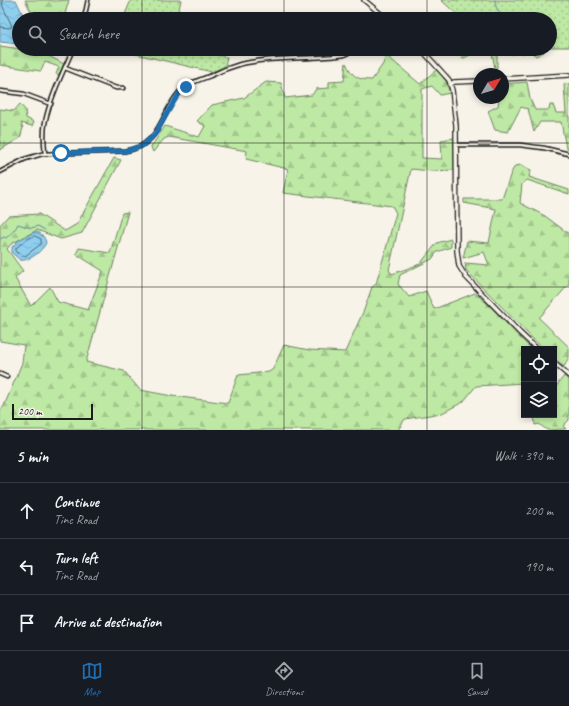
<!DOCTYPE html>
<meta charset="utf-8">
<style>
body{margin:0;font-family:Caveat,sans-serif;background:#242831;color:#f1f3f6}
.controls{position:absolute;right:12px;bottom:12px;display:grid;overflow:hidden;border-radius:0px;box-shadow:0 2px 6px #0003}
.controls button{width:36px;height:36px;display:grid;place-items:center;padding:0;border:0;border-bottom:1px solid #363941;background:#171b24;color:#f1f3f6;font:20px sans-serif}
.compass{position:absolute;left:473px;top:68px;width:36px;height:36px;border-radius:50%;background:#171b24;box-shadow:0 2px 6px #0003;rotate:52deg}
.scale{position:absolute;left:12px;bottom:10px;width:81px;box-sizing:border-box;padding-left:4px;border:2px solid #1c1c1c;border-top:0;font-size:11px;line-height:14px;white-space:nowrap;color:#1c1c1c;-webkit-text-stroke:3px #f7f3e8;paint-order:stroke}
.stop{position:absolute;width:12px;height:12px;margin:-9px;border:3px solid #1f6fb2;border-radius:50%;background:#fff}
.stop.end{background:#1f6fb2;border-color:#fff;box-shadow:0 1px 4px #0008}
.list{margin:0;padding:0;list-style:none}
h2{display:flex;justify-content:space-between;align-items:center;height:52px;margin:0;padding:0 16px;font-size:17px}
h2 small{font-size:13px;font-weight:400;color:#9ea1a6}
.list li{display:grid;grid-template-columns:26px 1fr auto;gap:12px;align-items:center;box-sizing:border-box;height:56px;padding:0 16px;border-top:1px solid #363941}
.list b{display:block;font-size:15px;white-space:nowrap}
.list p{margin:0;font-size:13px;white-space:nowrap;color:#9ea1a6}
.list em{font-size:13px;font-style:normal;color:#9ea1a6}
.icon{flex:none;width:22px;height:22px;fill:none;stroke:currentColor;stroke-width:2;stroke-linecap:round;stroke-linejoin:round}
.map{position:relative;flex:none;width:569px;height:430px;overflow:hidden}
.search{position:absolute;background:#171b24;box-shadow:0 2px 6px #0003;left:12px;right:12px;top:12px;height:44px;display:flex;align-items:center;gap:10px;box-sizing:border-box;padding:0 14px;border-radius:22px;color:#9ea1a6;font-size:15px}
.sheet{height:220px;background:#171b24}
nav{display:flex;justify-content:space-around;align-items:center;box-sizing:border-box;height:56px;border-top:1px solid #363941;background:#171b24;font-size:11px;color:#9ea1a6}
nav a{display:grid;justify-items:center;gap:2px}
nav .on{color:#1f6fb2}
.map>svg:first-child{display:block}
.forest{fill:url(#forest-firs);stroke:#6d8260}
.park{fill:url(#park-dots);stroke:#6d8260}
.water{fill:url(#water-waves);stroke:#60879b}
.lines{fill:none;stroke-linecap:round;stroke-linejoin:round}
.shore{stroke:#4a6470;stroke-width:1}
.stream{stroke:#60879b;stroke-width:1}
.minor-casing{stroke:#1c1c1c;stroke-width:5.5}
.tertiary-casing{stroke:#1c1c1c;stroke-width:6}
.minor{stroke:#f7f3e8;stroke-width:2.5}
.tertiary{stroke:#f7f3e8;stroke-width:3.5}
.route{stroke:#1f6fb2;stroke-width:5}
.grid{fill:none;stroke:#1c1c1c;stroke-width:1;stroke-opacity:0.55}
</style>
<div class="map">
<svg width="569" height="430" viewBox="0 0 569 430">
<defs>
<pattern id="forest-firs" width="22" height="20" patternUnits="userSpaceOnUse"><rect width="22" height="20" fill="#bee9a5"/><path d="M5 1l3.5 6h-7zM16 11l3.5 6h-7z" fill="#a3c78d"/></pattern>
<pattern id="park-dots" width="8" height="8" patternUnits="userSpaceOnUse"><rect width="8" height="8" fill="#bee9a5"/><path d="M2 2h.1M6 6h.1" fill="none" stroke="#a3c78d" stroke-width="1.8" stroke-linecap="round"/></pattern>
<pattern id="water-waves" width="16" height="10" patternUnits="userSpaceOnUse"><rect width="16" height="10" fill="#8ecfef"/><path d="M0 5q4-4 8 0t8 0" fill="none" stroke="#7ab1cc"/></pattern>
</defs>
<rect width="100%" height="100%" fill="#f7f3e8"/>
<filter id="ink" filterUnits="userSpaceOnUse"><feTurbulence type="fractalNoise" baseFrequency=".025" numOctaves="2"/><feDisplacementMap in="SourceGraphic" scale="8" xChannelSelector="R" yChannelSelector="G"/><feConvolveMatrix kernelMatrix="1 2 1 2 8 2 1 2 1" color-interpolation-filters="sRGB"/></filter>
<g filter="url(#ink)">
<!-- forest -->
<g class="forest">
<polygon points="25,0 49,0 54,1 69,0 65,14 74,19 35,19"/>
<polygon points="0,46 41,52 64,64 59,75 56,74 59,67 45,62 41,71 0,65"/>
<polygon points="462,49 545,49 544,52 536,56 531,52 511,54 504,51 497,52 497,68 495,68 492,53 476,52 464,58 461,58 465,50"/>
<path d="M 386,55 L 420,84 L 437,69 L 446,81 L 450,93 L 440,95 L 432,86 L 422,89 L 422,158 L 442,159 L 441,140 L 454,138 L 454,170 L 431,171 L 411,169 L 389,270 L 392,274 L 420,264 L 437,243 L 451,239 L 451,247 L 437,252 L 432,259 L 400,275 L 398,284 L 409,297 L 426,291 L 434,309 L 475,293 C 496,309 512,332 532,349 L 524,349 L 524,383 L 476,386 L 463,402 L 442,413 L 405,419 L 398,430 L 0,430 L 0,411 L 4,406 L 22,363 L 24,345 L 0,341 L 0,225 L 8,216 L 39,214 L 65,231 L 77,224 L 114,158 L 121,160 L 82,233 L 61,239 L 37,230 L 11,244 L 7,249 L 23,271 L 15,278 L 31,306 L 50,287 L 58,302 L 88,310 L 103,271 L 76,254 L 79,248 L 110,253 L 122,213 L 128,212 L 86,362 L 124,371 L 140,390 L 172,396 L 228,403 L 238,375 L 269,372 L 273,369 L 284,345 L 309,350 L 345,352 L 364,310 L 372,287 L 376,284 L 396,213 L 392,206 L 283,193 L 288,169 L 246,159 L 247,151 L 169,137 L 164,139 L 153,152 L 151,147 L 165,126 L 199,137 L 205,126 L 197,121 L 212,105 L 244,98 L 266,82 L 281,83 L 285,98 L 312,95 L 316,89 L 329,88 L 329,82 L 344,81 L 346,63 C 352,76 357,80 372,80 L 383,64 Z"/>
<polygon points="527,82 530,99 535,110 549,110 550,105 553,105 556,113 566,113 564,85 567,83 569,85 569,149 566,148 561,122 540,122 534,132 528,109 521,107 508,132 495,130 488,111 498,106 499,98 503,98 503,84"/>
<polygon points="20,104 25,110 26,118 34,122 32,126 21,123 23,128 20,138 0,150 0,109 14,111"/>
<polygon points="521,165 531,170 529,177 569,190 569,194 527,180 522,184 520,203 545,216 569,234 569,284 539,318 569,347 569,357 564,367 554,358 554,349 544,349 533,339 466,270 465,263 489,265 484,252 463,258 467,241 489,243 496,209 464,203 464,199 502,199 511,173 515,166"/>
<polygon points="564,376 569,380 569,420 563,426 566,429 547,430 539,424 535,425 534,415 554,415 554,389"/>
</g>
<!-- park -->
<g class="park">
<polygon points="131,0 181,0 177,18 178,19 123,19"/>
<polygon points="441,0 569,0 569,47 550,47 550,19 462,19"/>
<polygon points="115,49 191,49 227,57 225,66 212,72"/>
</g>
<!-- water -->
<g class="water">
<polygon points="0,0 16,0 25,19 19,19 19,44 0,42"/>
<path d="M 34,232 C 40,231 45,237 46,243 C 42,251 29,262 20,260 L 12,253 L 12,247 L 19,240 Z"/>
</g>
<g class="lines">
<!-- shore -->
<g class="shore">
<polyline points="0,27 10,28 12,26 3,7 2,0"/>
<polygon points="35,236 41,239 41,244 25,256 21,256 16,251 16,248 26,240"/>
</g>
<!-- stream -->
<g class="stream">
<path d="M 495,0 C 495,6 497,11 502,15 L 503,19"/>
<path d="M 0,239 L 4,237 L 6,238 C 11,234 15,230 18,224 L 31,228 L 38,226 L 45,230"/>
</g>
<!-- minor casing -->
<g class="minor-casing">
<g id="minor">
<polyline points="84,19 88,0"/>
<polyline points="378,19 381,15"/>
<polyline points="65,68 116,88 123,88"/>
<polyline points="0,91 24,94 51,104"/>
<polyline points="456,145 520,145 544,148 569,154"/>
<path d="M 45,154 C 44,144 43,133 45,123 C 50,98 63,72 73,49"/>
<path d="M 0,172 L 25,159 L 42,154 L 125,151 C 164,146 160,107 185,87 C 192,82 202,79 210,76 C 220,71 230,67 241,64 C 274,56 310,60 344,55 L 355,49"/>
<polyline points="0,374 7,377"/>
</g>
</g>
<!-- tertiary casing -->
<g class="tertiary-casing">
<g id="tertiary">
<polyline points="364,0 387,19"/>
<polyline points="421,49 449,80 452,90 456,125 457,251 459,266 466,277 520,333 537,349"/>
<polyline points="503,79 569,75"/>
<polyline points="451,84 454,82 479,81"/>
<polyline points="554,363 569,376"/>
</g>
</g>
<!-- minor -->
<use href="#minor" class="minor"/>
<!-- tertiary -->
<use href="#tertiary" class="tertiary"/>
</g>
</g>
<g class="lines" filter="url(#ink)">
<!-- route -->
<polyline class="route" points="61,153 125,151 142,146 155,134 173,103 180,92 186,87"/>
</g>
<!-- grid -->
<path class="grid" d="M 142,0 L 142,19M 284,0 L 284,19M 427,0 L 427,19M 142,49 L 142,430M 284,49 L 284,430M 427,49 L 427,430M 0,143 L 569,143M 0,287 L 569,287"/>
</svg>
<div class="controls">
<button><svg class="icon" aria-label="locate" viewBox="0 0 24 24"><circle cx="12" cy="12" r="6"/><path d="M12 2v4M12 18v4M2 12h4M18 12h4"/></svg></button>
<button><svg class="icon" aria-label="layers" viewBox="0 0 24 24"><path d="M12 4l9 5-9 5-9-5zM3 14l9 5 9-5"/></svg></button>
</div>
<svg class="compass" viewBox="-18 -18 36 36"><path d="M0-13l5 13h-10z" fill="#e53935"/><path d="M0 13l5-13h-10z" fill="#9ea1a6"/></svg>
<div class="scale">200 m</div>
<div class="stop" style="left:61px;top:153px"></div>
<div class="stop end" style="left:186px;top:87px"></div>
<div class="search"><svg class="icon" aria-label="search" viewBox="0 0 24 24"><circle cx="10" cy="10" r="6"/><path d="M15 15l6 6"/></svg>Search here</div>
</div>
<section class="sheet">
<h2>5 min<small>Walk · 390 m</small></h2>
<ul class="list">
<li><svg class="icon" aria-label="ahead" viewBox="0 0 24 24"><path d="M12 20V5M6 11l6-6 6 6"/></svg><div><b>Continue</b><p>Tinc Road</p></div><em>200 m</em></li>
<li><svg class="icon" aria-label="left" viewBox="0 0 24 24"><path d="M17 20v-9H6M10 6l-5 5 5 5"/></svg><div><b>Turn left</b><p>Tinc Road</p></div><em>190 m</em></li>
<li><svg class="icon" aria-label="arrive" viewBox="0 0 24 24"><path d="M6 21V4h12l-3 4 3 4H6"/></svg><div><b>Arrive at destination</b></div></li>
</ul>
</section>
<nav>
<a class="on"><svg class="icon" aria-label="map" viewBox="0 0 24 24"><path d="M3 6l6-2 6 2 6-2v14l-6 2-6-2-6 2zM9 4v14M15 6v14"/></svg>Map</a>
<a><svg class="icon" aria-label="directions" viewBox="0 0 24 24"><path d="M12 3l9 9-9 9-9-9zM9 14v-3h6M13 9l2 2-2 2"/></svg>Directions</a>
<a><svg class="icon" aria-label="saved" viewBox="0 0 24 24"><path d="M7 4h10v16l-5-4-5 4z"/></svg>Saved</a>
</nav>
